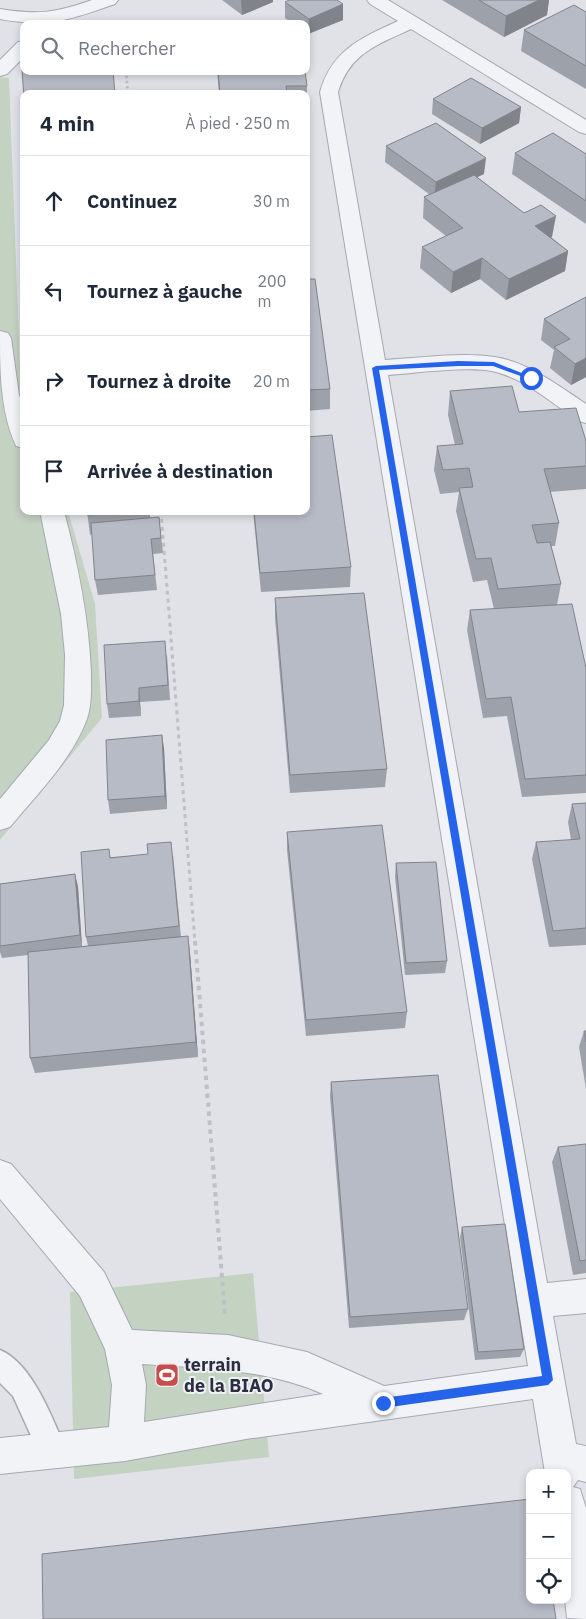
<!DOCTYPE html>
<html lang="fr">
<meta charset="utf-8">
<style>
body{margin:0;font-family:"IBM Plex Sans",sans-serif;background:#f2f2f3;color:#1f2937}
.controls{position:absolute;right:15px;bottom:15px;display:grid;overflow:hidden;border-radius:10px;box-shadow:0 2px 8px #0003}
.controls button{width:45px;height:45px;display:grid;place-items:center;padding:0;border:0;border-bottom:1px solid #e0e1e3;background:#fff;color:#1f2937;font:25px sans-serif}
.stop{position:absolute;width:15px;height:15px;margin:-11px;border:4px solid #2563eb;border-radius:50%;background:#fff}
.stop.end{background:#2563eb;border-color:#fff;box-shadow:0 1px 5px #0008}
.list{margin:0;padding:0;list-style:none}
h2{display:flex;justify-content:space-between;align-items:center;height:65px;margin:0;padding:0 20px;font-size:21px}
h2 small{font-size:16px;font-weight:400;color:#747a83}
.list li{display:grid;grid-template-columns:32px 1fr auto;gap:15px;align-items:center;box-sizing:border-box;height:90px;padding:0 20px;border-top:1px solid #e0e1e3}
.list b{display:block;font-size:19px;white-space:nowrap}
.list em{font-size:16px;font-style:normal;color:#747a83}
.icon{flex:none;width:28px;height:28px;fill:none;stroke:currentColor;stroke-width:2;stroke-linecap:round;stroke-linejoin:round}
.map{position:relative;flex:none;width:586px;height:1619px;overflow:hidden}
.search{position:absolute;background:#fff;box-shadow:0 2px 8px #0003;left:20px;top:20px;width:290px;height:55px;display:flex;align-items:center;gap:12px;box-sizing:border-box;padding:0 18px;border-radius:10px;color:#747a83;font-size:19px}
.panel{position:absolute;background:#fff;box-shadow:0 2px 8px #0003;left:20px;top:90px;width:290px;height:425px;border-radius:10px}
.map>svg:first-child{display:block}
.green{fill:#c4d2c2}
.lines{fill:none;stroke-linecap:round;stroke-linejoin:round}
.service-casing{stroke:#a6a8b2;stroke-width:3}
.minor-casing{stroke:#a6a8b2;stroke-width:2}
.path-far2{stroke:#bec0c7;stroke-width:2.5;stroke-dasharray:2.5 2.5;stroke-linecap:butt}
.path-far1{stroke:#bec0c7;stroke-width:3;stroke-dasharray:4 4;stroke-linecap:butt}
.path{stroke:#bec0c7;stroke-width:4;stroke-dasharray:4.5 4.5;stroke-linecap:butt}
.service{fill:#f2f3f7;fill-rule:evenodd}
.minor{fill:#f2f3f7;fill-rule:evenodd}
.wall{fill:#9da1a9}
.shaded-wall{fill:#80838a}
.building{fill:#b7bbc5;stroke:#80838a}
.route{fill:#2563eb}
.labels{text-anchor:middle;stroke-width:4;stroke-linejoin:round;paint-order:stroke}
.near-poi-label{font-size:18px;font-weight:bold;fill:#2a2e3f;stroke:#eff1f6;text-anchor:start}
</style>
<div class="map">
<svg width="586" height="1619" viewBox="0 0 586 1619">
<rect width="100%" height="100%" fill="#e0e2e8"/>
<!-- green -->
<g class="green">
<polygon points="0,77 9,78 22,419 24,421 24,511 68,511 95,604 102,718 0,840"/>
<polygon points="253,1273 269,1457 74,1479 70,1292"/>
</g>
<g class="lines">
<!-- service casing -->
<g class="service-casing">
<path id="service" d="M 0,1350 C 32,1363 53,1419 66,1450 L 62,1460 L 52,1464 L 42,1460 L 13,1396 L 0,1383 Z"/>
</g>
<!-- minor casing -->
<g class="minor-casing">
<g id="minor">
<path d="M 92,0 L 118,0 L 115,4 C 69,20 49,28 0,19 L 0,9 C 39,15 55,13 92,0 Z"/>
<path d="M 367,0 L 388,0 L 586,120 L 586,134 L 579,132 L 411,29 C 377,45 350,53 338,92 L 385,360 C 421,358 459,352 494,357 C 526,361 559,386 586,404 L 586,423 L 578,421 C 552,403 524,378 492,371 C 465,366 417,373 388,375 L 547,1283 L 586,1279 L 586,1313 L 553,1316 L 576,1444 L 586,1446 L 586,1482 L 578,1480 L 573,1487 L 580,1489 L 586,1508 L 586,1619 L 567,1618 L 565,1600 L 567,1600 L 567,1473 L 545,1473 L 533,1399 L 246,1439 L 125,1461 L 0,1474 L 0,1438 L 109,1427 L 112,1385 L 105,1349 L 80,1296 L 0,1199 L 0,1160 L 11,1164 L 104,1272 L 132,1330 L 228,1335 L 307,1352 L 384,1386 L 528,1366 L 320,92 C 332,50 361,38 398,21 L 370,4 ZM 142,1364 C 203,1368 267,1369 323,1394 L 144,1422 L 146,1385 Z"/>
<polygon points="24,41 24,57 7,74 0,76 0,60 18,42"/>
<path d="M 0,331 L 8,333 L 11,338 L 19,395 L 24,407 L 24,448 L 16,446 C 0,411 0,370 0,331 Z"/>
<path d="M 40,511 L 64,511 C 78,565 89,618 91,673 C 91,688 92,704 87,719 C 71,761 38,793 10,827 L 0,830 L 0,799 L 49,740 L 60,721 L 64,705 L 65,655 L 61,614 Z"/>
</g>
</g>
<!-- path-far2 -->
<polyline class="path-far2" points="126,71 128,94"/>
<!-- path-far1 -->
<polyline class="path-far1" points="161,511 195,943"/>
<!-- path -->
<polyline class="path" points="195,941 225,1314"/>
<!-- service -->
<use href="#service" class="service"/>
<!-- minor -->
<use href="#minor" class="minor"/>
</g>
<!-- wall -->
<g class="wall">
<polygon points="222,0 273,0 273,2 242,15"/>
<polygon points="442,0 549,0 547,15 504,37"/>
<polygon points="285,2 343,4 343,20 308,34 306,33 306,24 294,24 285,18"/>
<polygon points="586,12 586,89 521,51 524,30"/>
<polygon points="217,71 305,71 307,86 307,106 306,94 219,94"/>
<polygon points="433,99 521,107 519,123 480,144 432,114"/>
<polygon points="386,146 484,174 477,177 552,237 551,237 568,251 565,271 506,300 480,279 451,293 420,268 422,247 446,236 423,218 424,197 429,194 385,162"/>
<polygon points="515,153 586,154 586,224 512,174"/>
<polygon points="306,279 330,389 330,409 306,411"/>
<polygon points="586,297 586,377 571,385 550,368 554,350 541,340 544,319"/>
<polygon points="450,391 519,412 586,441 586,489 550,492 559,523 555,546 551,546 561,584 557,605 586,668 586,793 522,797 507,716 483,718 467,630 470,610 494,609 487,580 473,582 456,511 459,492 440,494 434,470 437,446 455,445 448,415"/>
<polygon points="87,511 150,511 150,517 159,517 163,553 153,554 157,590 98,595 95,580 92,534 90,535"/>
<polygon points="253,511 306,511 351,567 350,587 261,592"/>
<polygon points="275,598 387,769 385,787 290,793 275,618"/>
<polygon points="167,655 170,700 140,702 141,716 109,718 107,704"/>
<polygon points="162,735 164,749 167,809 110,814 108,800"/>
<polygon points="586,803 586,945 549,947 532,859 536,842 571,840 568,822 572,804"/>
<polygon points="287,832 407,1012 405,1028 306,1036 287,850"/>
<polygon points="109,849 110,857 173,855 181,937 190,953 198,1057 35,1073 30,1058 28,955 2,958 0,952 0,884 75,874 78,887 82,946 88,946 86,937"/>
<polygon points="396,863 447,961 445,973 405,975 395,877"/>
<polygon points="584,1031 586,1042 586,1089 579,1047"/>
<polygon points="331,1082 468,1309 464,1320 349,1328 330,1096"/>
<polygon points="586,1144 586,1273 573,1275 552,1162 558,1147"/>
<polygon points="462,1227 524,1349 520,1357 475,1360 460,1237"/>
</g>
<!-- shaded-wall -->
<g class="shaded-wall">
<polygon points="241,0 273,0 273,2 242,15"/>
<polygon points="539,0 549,0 547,15 504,37 506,16"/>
<polygon points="343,4 343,20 308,34 309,19"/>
<polygon points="521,107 519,123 480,144 482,128"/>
<polygon points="486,158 484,174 434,198 436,182"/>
<polygon points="556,216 552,237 532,247 535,226"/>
<polygon points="568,251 565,271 506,300 509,279"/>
<polygon points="482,258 480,279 451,293 453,272"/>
<polygon points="586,358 586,377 571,385 575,364"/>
<polygon points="139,688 141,716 139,701"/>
<polygon points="162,735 164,749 167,809 165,796"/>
<polygon points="75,874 78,887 82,948 80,935"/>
<polygon points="188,936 190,953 198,1057 196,1042"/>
</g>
<!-- building -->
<g class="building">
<polygon points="289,0 337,0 343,4 309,19 285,2"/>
<polygon points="479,0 539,0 506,16"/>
<polygon points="574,5 586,12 586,66 524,30"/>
<polygon points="24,68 24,71 113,71 115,94 24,94 24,98 22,69"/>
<polygon points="218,71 305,71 307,86 286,86 287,94 220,94"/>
<polygon points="471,78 521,107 482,128 433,99"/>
<polygon points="436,123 486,158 436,182 386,146"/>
<polygon points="553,133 586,154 586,201 515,153"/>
<polygon points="474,175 524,213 541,205 556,216 535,226 568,251 509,279 482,258 453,272 422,247 463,228 424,197"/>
<polygon points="306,279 315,279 330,389 306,390"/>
<polygon points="586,297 586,358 575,364 554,347 570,339 544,319"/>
<polygon points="512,386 519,412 576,408 586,441 586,466 544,469 559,523 532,525 537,543 550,542 561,584 498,589 491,558 476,559 459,488 473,487 469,468 443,470 437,446 463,444 450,391"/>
<polygon points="332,435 351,567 260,573 254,511 306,511 306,437"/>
<polygon points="87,511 124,511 87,515"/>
<polygon points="159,517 161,538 151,539 155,575 95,580 91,523"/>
<polygon points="364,593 387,769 290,775 275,598"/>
<polygon points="572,604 586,668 586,775 525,779 511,697 486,699 470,610"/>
<polygon points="165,641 168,685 139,688 139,701 107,704 104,645"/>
<polygon points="162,735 165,796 108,800 106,740"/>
<polygon points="586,803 586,928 553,931 536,842 580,839 572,804"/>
<polygon points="382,825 407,1012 306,1020 287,832"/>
<polygon points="171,842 179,926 86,937 81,852 109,849 110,858 148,854 147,844"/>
<polygon points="436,862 447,961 406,963 396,863"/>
<polygon points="75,874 80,935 0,946 0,884"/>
<polygon points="188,936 196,1042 30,1058 28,952"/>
<polygon points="584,1031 586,1031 586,1042"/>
<polygon points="438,1075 468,1309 350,1317 331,1082"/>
<polygon points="586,1144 586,1260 580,1261 558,1147"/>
<polygon points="505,1224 524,1349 478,1352 462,1227"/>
<polygon points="530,1499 530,1600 553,1600 556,1619 43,1619 42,1554"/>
</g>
<!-- route -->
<polygon class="route" points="458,361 494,362 534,378 529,379 493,366 458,366 379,370 553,1380 548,1385 383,1408 378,1403 383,1398 542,1376 372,368 376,366"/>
<!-- icons -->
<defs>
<g id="stadium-square" transform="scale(1.25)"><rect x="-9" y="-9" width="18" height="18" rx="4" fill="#c64c4e" stroke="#eff1f6"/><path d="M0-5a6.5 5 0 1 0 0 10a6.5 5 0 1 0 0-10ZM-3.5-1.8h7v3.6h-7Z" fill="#fff"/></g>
</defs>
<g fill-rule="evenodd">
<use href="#stadium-square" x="167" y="1375"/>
</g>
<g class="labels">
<!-- near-poi labels -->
<g class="near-poi-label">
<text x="184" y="1371">terrain<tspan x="184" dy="21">de la BIAO</tspan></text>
</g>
</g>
</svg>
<div class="controls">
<button>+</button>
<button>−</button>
<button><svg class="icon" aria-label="locate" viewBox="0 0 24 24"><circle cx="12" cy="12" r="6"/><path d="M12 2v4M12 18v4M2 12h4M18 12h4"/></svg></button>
</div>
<div class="stop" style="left:531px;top:378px"></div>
<div class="stop end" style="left:383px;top:1403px"></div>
<div class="search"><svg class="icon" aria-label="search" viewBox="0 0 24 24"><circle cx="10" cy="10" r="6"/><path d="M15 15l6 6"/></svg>Rechercher</div>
<section class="panel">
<h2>4 min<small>À pied · 250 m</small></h2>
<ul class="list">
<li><svg class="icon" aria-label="ahead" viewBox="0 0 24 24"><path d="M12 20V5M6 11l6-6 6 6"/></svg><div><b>Continuez</b></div><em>30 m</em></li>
<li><svg class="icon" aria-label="left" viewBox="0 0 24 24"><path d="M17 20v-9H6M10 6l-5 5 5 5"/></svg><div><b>Tournez à gauche</b></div><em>200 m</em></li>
<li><svg class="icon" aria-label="right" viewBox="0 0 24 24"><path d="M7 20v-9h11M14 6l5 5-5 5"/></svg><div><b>Tournez à droite</b></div><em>20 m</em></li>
<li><svg class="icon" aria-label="arrive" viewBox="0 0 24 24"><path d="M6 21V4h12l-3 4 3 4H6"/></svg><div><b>Arrivée à destination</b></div></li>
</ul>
</section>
</div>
